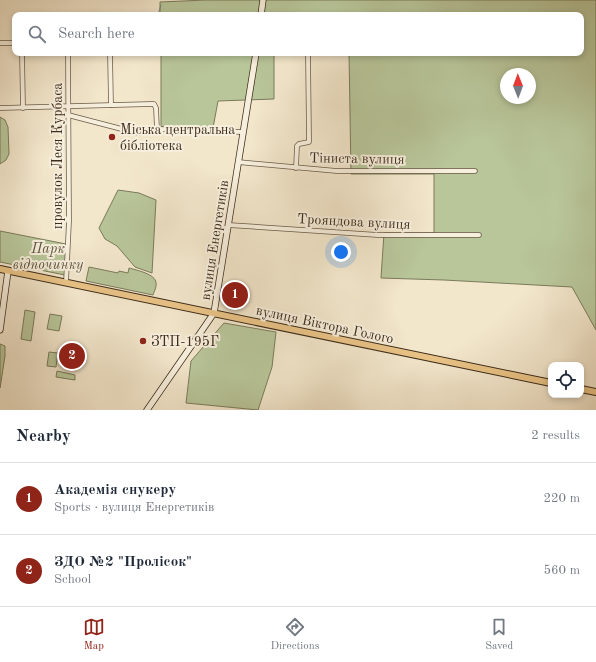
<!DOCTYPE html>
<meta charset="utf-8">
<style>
body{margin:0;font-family:"Old Standard TT",serif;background:#f6f6f7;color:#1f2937}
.controls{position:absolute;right:12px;bottom:12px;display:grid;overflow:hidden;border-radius:8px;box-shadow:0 2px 6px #0003}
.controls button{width:36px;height:36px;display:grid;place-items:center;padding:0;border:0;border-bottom:1px solid #e0e1e3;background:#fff;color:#1f2937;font:20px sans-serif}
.compass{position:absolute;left:500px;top:68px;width:36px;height:36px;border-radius:50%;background:#fff;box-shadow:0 2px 6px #0003;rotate:359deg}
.you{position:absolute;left:341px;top:252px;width:14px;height:14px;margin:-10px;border:3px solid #fff;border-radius:50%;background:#1a73e8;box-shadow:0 0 0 6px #1a73e833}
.badge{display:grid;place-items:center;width:26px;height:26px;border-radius:50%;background:#8f2418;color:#fff;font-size:13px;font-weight:700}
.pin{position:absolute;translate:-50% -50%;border:2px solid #fff;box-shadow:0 1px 4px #0006}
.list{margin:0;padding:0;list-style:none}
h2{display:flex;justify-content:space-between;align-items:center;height:52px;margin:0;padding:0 16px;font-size:17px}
h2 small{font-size:13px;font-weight:400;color:#747a83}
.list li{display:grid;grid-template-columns:26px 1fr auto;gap:12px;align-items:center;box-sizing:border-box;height:72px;padding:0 16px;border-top:1px solid #e0e1e3}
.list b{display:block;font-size:15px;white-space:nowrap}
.list p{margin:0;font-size:13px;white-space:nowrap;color:#747a83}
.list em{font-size:13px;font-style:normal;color:#747a83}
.icon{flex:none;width:22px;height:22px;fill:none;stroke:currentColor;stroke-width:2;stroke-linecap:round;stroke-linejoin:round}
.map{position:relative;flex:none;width:596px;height:410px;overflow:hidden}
.search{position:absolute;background:#fff;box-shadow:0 2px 6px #0003;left:12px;right:12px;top:12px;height:44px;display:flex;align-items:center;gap:10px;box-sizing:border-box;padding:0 14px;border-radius:8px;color:#747a83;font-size:15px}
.sheet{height:196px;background:#fff}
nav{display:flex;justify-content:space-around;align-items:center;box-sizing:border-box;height:56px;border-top:1px solid #e0e1e3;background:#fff;font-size:11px;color:#747a83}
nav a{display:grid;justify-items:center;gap:2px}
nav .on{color:#8f2418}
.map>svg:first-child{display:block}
.green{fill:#b8c69a;stroke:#7b7a5b;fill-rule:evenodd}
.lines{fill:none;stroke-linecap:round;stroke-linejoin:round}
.stream{stroke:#768577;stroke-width:1}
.street-casing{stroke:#6b5b48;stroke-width:5.5}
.secondary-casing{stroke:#3e2d1c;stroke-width:7}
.primary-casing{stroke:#3e2d1c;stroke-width:8}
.street{stroke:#f7efdd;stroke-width:4}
.secondary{stroke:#f7efdd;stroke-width:5.5}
.primary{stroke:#e9c386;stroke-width:6}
.poi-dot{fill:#8f2418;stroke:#f7efdd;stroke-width:1.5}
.labels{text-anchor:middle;stroke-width:4;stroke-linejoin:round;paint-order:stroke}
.poi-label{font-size:14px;fill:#3e2d1c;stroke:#f7efdd;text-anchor:start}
.street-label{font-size:14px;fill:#3e2d1c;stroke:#f7efdd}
.park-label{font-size:14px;font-style:italic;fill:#5c533c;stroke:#f7efdd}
</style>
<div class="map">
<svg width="596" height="410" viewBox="0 0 596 410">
<rect width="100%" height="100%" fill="#f2e6cb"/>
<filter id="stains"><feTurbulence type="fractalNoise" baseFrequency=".005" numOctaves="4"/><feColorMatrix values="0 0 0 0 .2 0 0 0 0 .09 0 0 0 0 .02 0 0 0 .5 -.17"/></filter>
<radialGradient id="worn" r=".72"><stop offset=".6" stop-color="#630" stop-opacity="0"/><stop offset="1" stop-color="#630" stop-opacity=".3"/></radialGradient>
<!-- green -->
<g class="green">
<path d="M 206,0 L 596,0 L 596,330 L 572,287 L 444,280 L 381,278 L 384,233 L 434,233 L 434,174 L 351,174 L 349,53 L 581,53 L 581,15 L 160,15 L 160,2 ZM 506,74 L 530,74 L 530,98 L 506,98 Z"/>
<polygon points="161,53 274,53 274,99 218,101 213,128 161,127"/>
<polygon points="0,117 5,120 8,127 9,154 6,160 0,164"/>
<polygon points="118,190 139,193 156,200 152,273 135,267 117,246 105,239 99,228"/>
<polygon points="0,231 66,244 65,275 0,262"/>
<path d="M 89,267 L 118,273 L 119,271 L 128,273 L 129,268 C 136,270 156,274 156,283 C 157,286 154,292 153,295 L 86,281 Z"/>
<polygon points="25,310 35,312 31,341 21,339"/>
<polygon points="50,314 62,316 59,331 47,329"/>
<polygon points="224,323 276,332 272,367 258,410 186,403 191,361"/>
<polygon points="0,344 5,346 5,356 0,388"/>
<polygon points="49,352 58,353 56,367 47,366"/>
<polygon points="57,371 75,375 75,380 56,377"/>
</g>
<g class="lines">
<!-- stream -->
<polyline class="stream" points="158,15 161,5"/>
<!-- street casing -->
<g class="street-casing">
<g id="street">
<polyline points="0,43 15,43"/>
<polyline points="22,53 23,108"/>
<polyline points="110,53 111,105"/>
<polyline points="0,108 152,104 154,104 156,108 157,129"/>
<polyline points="68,115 137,133 146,132 157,129 243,132"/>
<polyline points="238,162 337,171 475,171"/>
<polyline points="296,168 297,146 299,144 309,142 309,139 308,53"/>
<polyline points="228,225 378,235 479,235"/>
<polyline points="66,283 69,221 68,53"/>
</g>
</g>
<!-- secondary casing -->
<g class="secondary-casing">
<g id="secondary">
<polyline points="261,15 263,0"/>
<polyline points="0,330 8,271"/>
<polyline points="147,410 214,313 256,53"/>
</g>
</g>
<!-- primary casing -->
<g class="primary-casing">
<g id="primary">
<polyline points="0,269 551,383"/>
<polyline points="581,389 596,392"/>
</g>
</g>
<!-- street -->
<use href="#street" class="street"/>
<!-- secondary -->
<use href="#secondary" class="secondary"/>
<!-- primary -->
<use href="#primary" class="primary"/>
</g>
<!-- markers -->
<g class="poi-dot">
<circle cx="112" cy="137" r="4"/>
<circle cx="143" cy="341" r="4"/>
</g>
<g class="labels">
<!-- poi labels -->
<g class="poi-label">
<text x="120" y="134">Міська центральна<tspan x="120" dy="16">бібліотека</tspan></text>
<text x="151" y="346">ЗТП-195Г</text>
</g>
<!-- street labels -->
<g class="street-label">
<text transform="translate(57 156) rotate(-90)" y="5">провулок Леся Курбаса</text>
<text transform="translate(357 158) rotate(1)" y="5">Тіниста вулиця</text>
<text transform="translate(354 221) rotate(3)" y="5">Трояндова вулиця</text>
<text transform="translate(214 240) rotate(-81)" y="5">вулиця Енергетиків</text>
<text transform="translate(325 324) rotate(12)" y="5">вулиця Віктора Голого</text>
</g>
<!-- park labels -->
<g class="park-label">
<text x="48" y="253">Парк<tspan x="48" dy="16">відпочинку</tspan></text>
</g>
</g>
<rect width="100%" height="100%" filter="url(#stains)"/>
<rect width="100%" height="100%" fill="url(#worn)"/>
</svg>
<div class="controls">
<button><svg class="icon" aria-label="locate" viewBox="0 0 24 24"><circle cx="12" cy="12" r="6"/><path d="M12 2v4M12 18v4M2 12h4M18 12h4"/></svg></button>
</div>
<svg class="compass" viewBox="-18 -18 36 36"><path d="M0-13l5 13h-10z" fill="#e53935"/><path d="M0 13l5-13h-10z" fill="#747a83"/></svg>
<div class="you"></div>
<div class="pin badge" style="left:235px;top:295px">1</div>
<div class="pin badge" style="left:72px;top:356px">2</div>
<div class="search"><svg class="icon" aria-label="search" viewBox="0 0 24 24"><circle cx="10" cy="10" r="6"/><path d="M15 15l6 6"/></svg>Search here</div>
</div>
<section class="sheet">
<h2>Nearby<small>2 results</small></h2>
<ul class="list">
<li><span class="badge">1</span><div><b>Академія снукеру</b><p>Sports · вулиця Енергетиків</p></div><em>220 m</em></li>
<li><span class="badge">2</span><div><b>ЗДО №2 &quot;Пролісок&quot;</b><p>School</p></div><em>560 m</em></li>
</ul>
</section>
<nav>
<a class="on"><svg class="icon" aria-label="map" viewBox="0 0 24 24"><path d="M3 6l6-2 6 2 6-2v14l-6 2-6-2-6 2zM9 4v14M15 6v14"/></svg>Map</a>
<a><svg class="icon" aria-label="directions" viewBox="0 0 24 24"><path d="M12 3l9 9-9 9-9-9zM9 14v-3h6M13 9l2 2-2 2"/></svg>Directions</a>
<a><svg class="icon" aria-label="saved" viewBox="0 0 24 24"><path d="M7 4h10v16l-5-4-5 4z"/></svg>Saved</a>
</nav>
